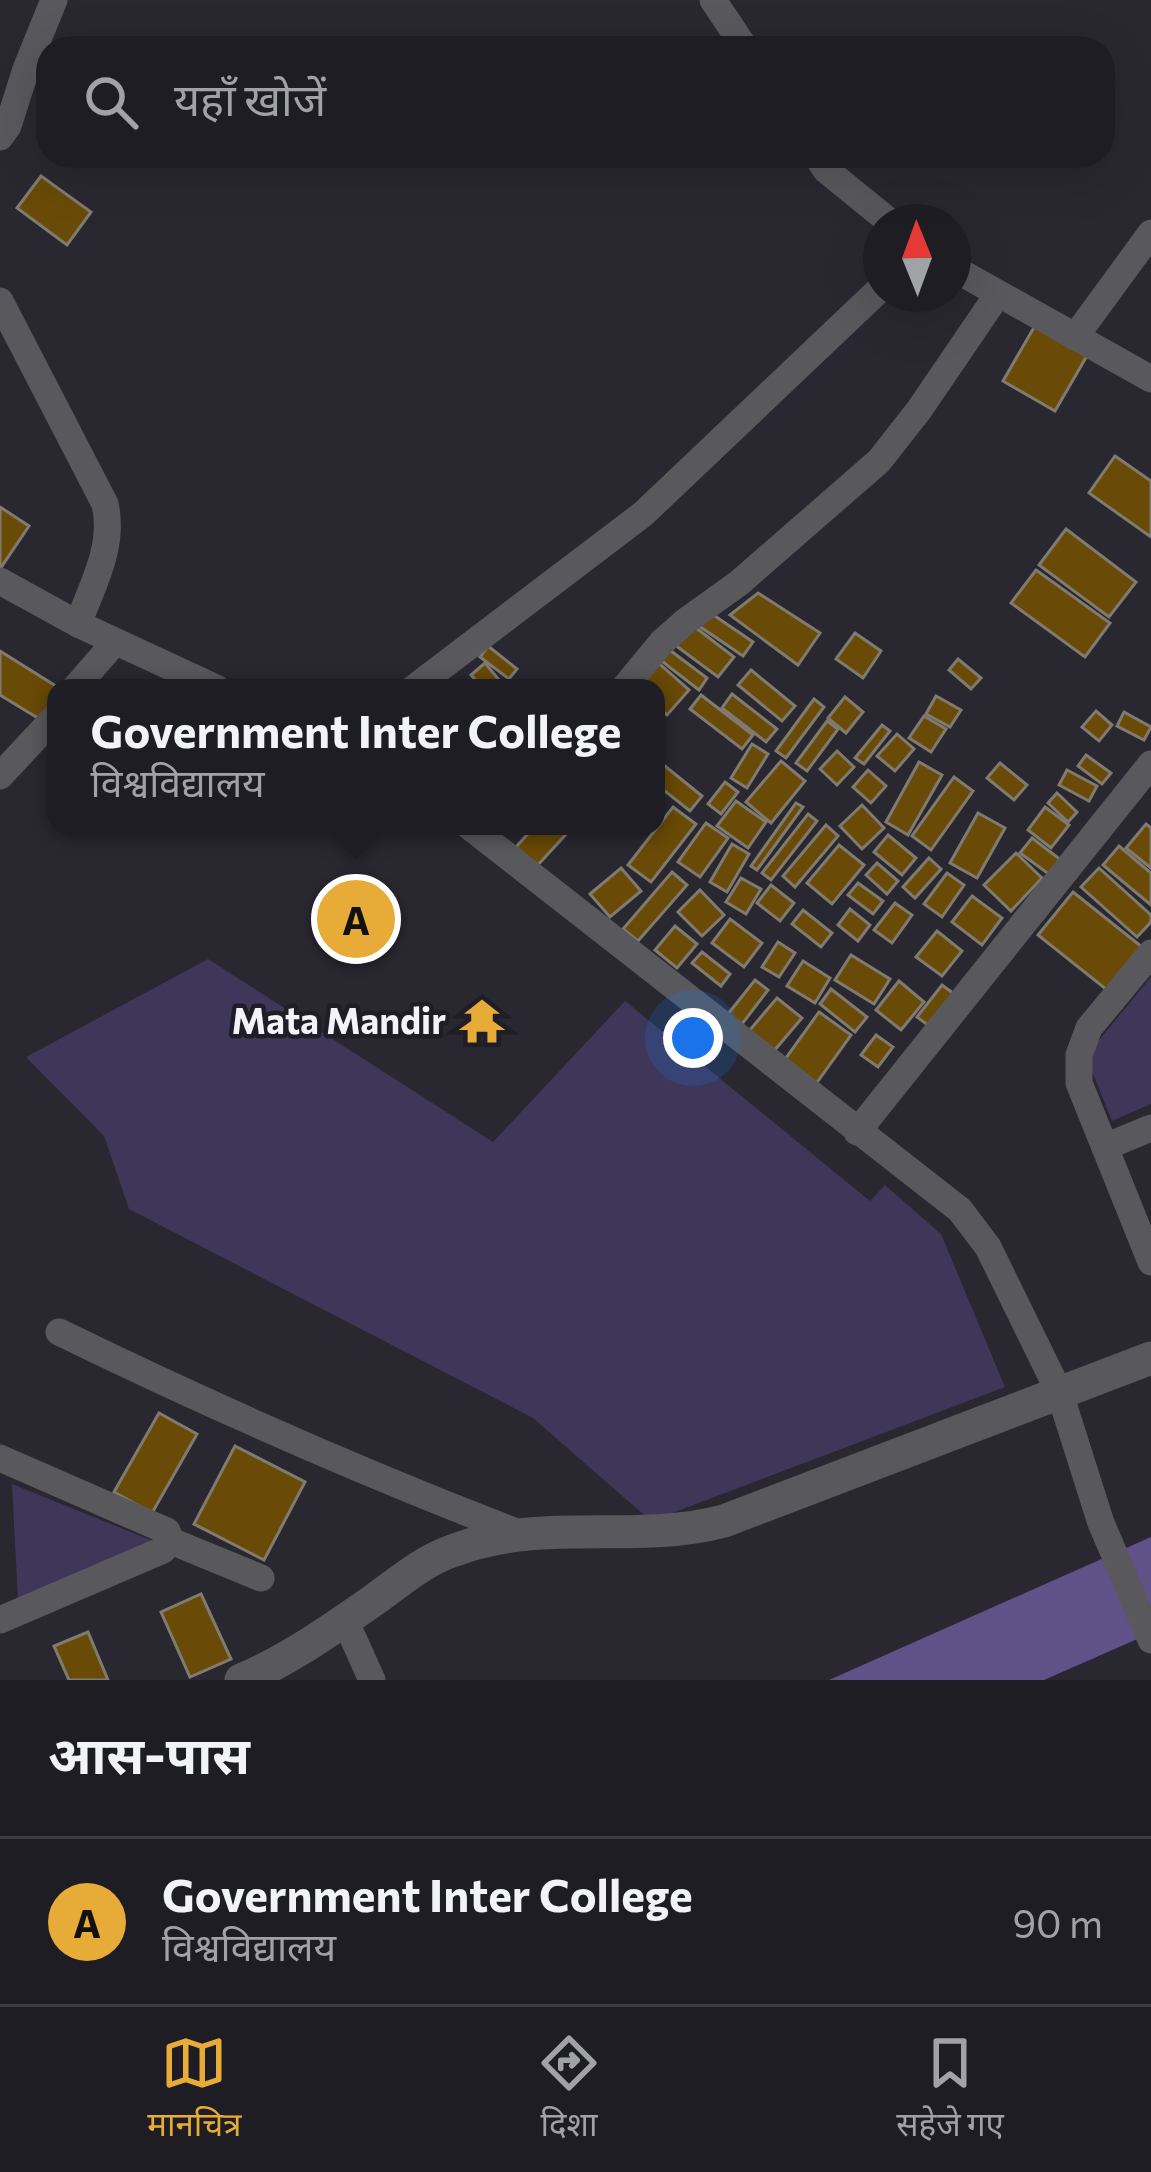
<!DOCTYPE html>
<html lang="hi">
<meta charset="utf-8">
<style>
body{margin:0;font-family:Commissioner,"Noto Sans Devanagari",sans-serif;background:#2c2a31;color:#f1f3f6}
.compass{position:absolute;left:863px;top:204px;width:108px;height:108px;border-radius:50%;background:#1f1d24;box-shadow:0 12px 48px #0002;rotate:359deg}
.you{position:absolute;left:693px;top:1038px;width:42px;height:42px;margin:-30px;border:9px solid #fff;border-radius:50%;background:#1a73e8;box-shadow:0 0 0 18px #1a73e833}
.badge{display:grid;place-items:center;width:78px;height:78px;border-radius:50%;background:#e7ac37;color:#111;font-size:39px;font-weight:700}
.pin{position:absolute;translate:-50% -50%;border:6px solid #fff;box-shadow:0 3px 12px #0006}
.popup{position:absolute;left:47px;top:679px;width:618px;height:156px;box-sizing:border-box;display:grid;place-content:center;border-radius:24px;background:#1f1d24;filter:drop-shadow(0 3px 9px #0005);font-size:39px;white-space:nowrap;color:#a1a2a6}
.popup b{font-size:45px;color:#f1f3f6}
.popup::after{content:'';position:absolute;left:50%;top:100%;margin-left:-24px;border:24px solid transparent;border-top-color:#1f1d24}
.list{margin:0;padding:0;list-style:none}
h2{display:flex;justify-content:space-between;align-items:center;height:156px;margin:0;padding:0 48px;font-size:51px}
h2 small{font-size:39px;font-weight:400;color:#a1a2a6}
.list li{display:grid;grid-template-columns:78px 1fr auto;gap:36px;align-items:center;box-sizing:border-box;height:168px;padding:0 48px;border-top:3px solid #3c3b41}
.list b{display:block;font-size:45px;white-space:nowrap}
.list p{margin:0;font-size:39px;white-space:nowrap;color:#a1a2a6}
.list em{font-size:39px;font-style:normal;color:#a1a2a6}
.icon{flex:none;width:66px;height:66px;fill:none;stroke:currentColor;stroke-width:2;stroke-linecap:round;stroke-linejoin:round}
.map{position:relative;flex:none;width:1151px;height:1680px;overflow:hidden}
.search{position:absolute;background:#1f1d24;box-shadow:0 12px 48px #0002;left:36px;right:36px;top:36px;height:132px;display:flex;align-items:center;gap:30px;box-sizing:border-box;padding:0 42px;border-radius:36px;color:#a1a2a6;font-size:45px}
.sheet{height:324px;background:#1f1d24}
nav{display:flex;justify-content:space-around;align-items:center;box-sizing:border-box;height:168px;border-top:3px solid #3c3b41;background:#1f1d24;font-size:33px;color:#a1a2a6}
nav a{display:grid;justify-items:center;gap:6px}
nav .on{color:#e7ac37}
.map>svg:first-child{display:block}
.green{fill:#3f3759}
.water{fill:#605288}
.building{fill:#694a06;stroke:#807b71;stroke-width:3}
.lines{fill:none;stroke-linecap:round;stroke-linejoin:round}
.minor{stroke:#59595d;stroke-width:27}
.tertiary{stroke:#59595d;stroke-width:33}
.labels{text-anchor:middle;stroke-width:9;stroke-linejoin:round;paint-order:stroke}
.poi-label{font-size:36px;font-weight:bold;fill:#f4f3f9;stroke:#1f1e26;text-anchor:end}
</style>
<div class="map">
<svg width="1151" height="1680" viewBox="0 0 1151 1680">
<rect width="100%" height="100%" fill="#292730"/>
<!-- green -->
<g class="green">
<polygon points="208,959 493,1142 625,1001 870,1201 885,1185 941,1234 1005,1387 651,1521 533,1418 129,1209 104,1136 26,1057"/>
<polygon points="1151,977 1151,1104 1112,1121 1086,1056"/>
<polygon points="12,1484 158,1543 18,1600"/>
</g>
<!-- water -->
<polygon class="water" points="1151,1537 1151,1633 1044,1680 829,1680"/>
<!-- building -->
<g class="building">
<polygon points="41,176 91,212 67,245 17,208"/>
<polygon points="1036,324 1088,354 1055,411 1003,381"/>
<polygon points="1115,456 1151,481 1151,537 1089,493"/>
<polygon points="0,507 29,526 0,569"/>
<polygon points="1066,529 1136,582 1109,617 1039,565"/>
<polygon points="1036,570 1110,623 1085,657 1011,603"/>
<polygon points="758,593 820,633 798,665 730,615"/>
<polygon points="709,612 753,642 743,656 699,626"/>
<polygon points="691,624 734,657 718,677 675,645"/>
<polygon points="855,633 881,651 863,678 836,659"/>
<polygon points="488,646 517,669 509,679 480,657"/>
<polygon points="667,648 707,678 699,690 659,659"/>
<polygon points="0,651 59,688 56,688 56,707 46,723 0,695"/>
<polygon points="654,659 689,690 667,715 656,706 656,688 636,688"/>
<polygon points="958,659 981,678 971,689 949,670"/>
<polygon points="485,663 504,686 502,688 482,688 471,675"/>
<polygon points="751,670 795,706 782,721 738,685"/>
<polygon points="732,694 777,729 766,742 722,708"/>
<polygon points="701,695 753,735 742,749 690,709"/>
<polygon points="936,696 961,710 950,727 926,714"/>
<polygon points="845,697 863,712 846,733 828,718"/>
<polygon points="814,699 824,707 786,758 776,751"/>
<polygon points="1096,711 1112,725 1099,741 1082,727"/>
<polygon points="1124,712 1151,727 1144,740 1117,726"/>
<polygon points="924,716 946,729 931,752 909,738"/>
<polygon points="827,721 838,729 807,771 796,763"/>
<polygon points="882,725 890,731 864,764 855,758"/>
<polygon points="897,734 914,749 895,771 877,756"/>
<polygon points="752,744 768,754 747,788 731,778"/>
<polygon points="837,751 854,767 837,785 820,769"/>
<polygon points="1086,755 1111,773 1102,784 1078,766"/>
<polygon points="781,761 805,781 771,823 746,802"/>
<polygon points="660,762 702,796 690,811 656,784 656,766"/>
<polygon points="919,762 942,775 908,835 886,822"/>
<polygon points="1000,763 1027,785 1014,800 987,778"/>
<polygon points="868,770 886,786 871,803 853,787"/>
<polygon points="1067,770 1097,786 1089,801 1059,785"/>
<polygon points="954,777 973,791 931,850 912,836"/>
<polygon points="725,782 738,792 721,814 708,804"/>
<polygon points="1057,793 1077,812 1068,822 1048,803"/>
<polygon points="736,801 766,822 748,848 717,826"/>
<polygon points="796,803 803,807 757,870 751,866"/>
<polygon points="862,805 884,828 862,849 840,826"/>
<polygon points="673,807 696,824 651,882 628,865"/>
<polygon points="1045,807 1069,825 1051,848 1028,830"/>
<polygon points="978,813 1005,828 977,878 950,863"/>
<polygon points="808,814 817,821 771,880 762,873"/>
<polygon points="706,823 728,838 700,877 678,862"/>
<polygon points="1146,824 1151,828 1151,868 1126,848"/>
<polygon points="826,825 838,836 795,887 783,876"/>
<polygon points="535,826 566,826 570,830 537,866 516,847"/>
<polygon points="888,835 916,858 902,875 874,852"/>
<polygon points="1032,838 1061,860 1050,875 1020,853"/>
<polygon points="732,844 749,854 727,892 710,882"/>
<polygon points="839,845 864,865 832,904 807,883"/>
<polygon points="1119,846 1151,873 1151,905 1103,865"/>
<polygon points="1016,853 1042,878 1011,911 984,885"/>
<polygon points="929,858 941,869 915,898 903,887"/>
<polygon points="877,863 898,881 887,894 866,875"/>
<polygon points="621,868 641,891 610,917 590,894"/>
<polygon points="1099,868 1151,915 1151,922 1137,937 1081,887"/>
<polygon points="672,872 687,885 638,941 623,929"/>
<polygon points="947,873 964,885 942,917 924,904"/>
<polygon points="741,878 761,889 746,914 726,902"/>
<polygon points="858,883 883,901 873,914 848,895"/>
<polygon points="771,885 794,903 780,921 757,903"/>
<polygon points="700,890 724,915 702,936 678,912"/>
<polygon points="1073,892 1142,947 1107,990 1038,935"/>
<polygon points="972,896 1002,918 982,945 952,922"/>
<polygon points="895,903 912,915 892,943 874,930"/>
<polygon points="850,909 870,925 858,941 838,925"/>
<polygon points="803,910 832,933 821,947 792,924"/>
<polygon points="730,919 762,943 744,967 712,943"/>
<polygon points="675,926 697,944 677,968 655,950"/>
<polygon points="937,931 962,951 942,976 916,957"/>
<polygon points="778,942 795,953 779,977 762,967"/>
<polygon points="702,952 730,974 721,986 692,963"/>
<polygon points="851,955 890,979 874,1004 835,980"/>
<polygon points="803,961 830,978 815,1003 787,986"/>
<polygon points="755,980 768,990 742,1024 728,1014"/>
<polygon points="899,981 924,1002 901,1030 876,1010"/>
<polygon points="942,985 957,996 933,1029 917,1017"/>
<polygon points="831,989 867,1017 855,1032 820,1004"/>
<polygon points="777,998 802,1018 773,1052 749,1031"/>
<polygon points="819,1012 851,1035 813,1088 781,1065"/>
<polygon points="876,1035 893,1047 878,1067 861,1055"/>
<polygon points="159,1413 197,1434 152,1513 114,1492"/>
<polygon points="235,1446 305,1482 264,1560 194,1524"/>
<polygon points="201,1594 231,1659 190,1677 161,1612"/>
<polygon points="88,1632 108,1680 69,1680 54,1646"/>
</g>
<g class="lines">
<!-- minor -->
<g class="minor">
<polyline points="713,0 745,48"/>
<polyline points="0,137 8,126 26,69 54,0"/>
<polyline points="817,156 826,170 890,222"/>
<polyline points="953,268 1151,379"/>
<path d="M 0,301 L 105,504 C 115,546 92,586 78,624"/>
<polyline points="1075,337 1151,233"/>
<polyline points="0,581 78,624 216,688"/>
<polyline points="75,688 115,642"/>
<polyline points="414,688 643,514 881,288"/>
<polyline points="624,688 662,642 686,621 739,583 879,461 919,410 998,294"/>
<polyline points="0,776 56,716"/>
<polyline points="469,826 960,1210 988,1247 1060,1394 1101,1523 1151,1640"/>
<polyline points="1151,953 1089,1028 1079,1055 1079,1083 1151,1262"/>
<polyline points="857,1132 1151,764"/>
<polyline points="1105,1147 1151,1128"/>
<path d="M 59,1332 C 209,1405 363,1473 519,1533"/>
<polyline points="0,1458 167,1531 171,1541 163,1550 0,1620"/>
<polyline points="171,1541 261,1578"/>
<polyline points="345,1620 372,1680"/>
</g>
<!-- tertiary -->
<path class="tertiary" d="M 241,1680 C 289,1660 332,1629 374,1600 C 399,1582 423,1561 452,1551 C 542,1516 634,1545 724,1521 L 1151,1358"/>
</g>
<!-- icons -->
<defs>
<g id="temple-bare" transform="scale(3.6)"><path d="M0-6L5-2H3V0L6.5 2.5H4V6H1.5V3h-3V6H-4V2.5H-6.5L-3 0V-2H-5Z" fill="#e7ac37" stroke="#1f1e26" stroke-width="2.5" paint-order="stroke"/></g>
</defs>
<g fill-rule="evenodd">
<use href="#temple-bare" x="482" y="1021"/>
</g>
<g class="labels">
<!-- poi labels -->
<g class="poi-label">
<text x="446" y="1034">Mata Mandir</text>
</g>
</g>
</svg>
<svg class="compass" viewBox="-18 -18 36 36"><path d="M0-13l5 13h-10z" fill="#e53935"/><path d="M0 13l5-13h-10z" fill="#a1a2a6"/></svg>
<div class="you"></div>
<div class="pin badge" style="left:356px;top:919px">A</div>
<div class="popup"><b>Government Inter College</b>विश्वविद्यालय</div>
<div class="search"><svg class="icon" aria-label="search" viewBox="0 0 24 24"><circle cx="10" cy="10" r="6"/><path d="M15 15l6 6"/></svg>यहाँ खोजें</div>
</div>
<section class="sheet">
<h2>आस-पास<small></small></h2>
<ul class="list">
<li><span class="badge">A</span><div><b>Government Inter College</b><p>विश्वविद्यालय</p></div><em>90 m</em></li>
</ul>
</section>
<nav>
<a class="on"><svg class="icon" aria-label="map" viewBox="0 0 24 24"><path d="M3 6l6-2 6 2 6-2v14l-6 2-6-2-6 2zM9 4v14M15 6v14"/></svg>मानचित्र</a>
<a><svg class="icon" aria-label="directions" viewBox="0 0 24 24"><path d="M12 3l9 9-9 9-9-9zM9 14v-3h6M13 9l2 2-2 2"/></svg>दिशा</a>
<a><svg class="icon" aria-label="saved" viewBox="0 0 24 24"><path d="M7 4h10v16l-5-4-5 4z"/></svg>सहेजे गए</a>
</nav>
